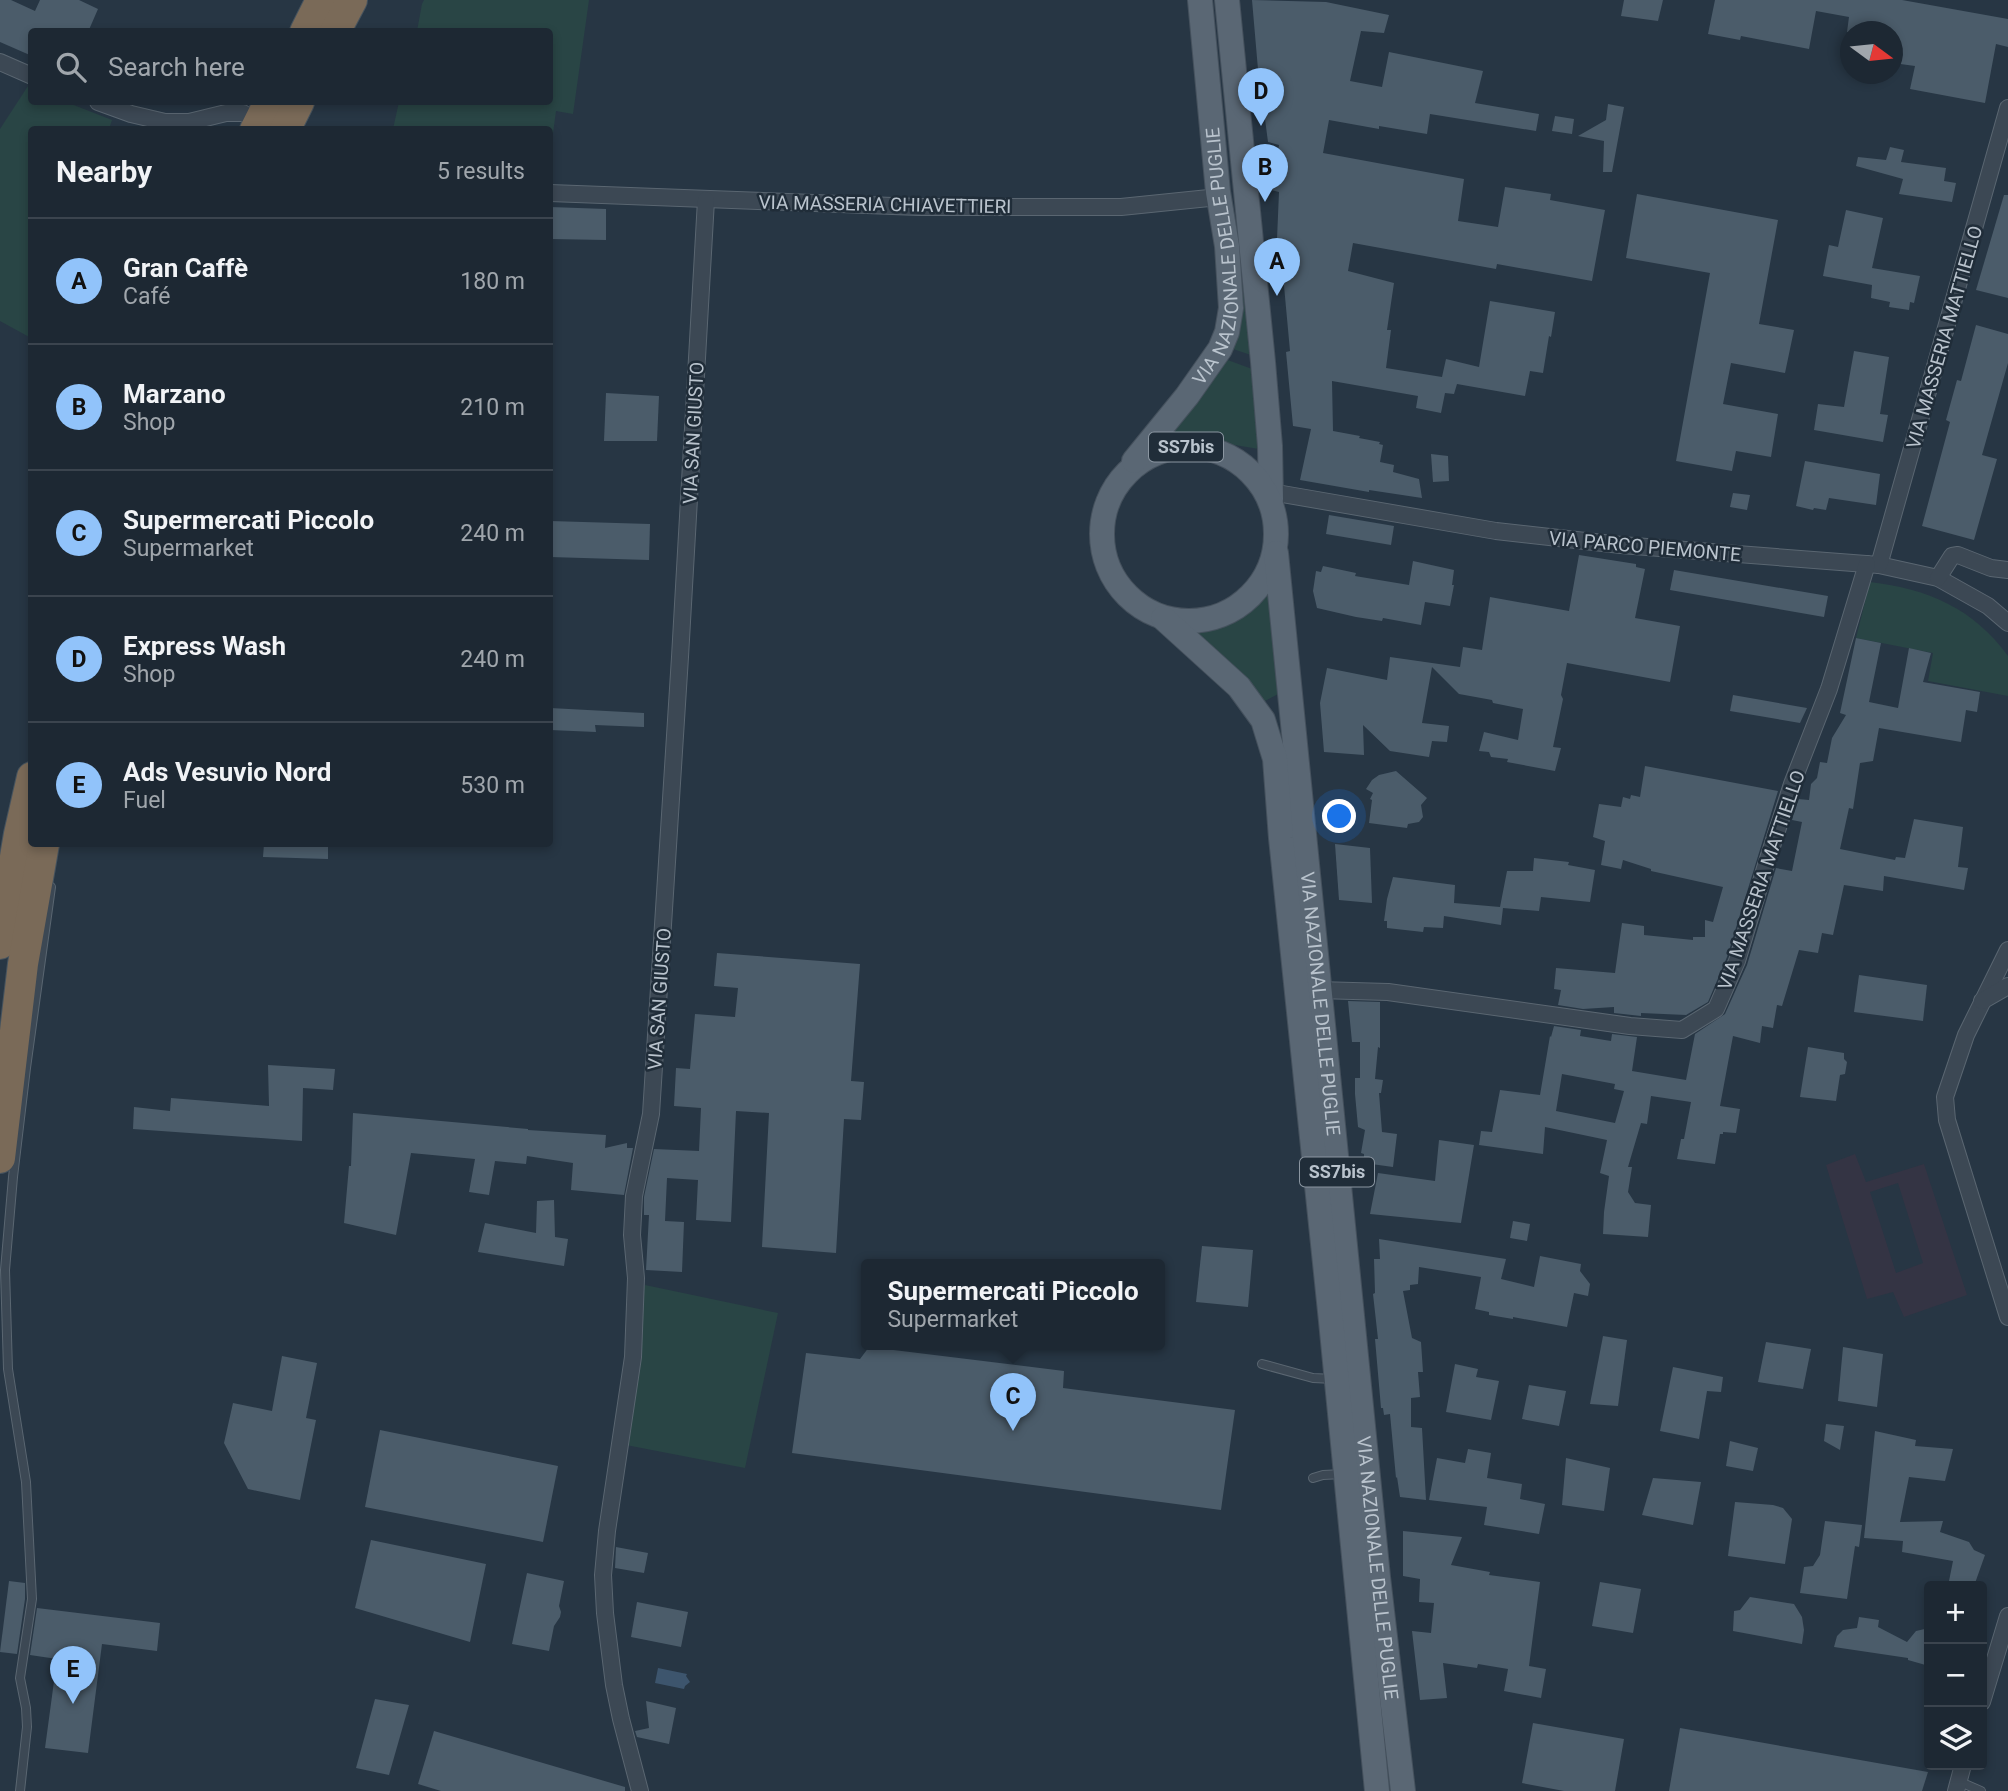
<!DOCTYPE html>
<meta charset="utf-8">
<style>
body{margin:0;font-family:Roboto,sans-serif;background:#25303b;color:#f1f3f6}
.controls{position:absolute;right:21px;bottom:21px;display:grid;overflow:hidden;border-radius:7px;box-shadow:0 4px 10px #0003}
.controls button{width:63px;height:63px;display:grid;place-items:center;padding:0;border:0;border-bottom:2px solid #3b444e;background:#1d2833;color:#f1f3f6;font:35px sans-serif}
.compass{position:absolute;left:1840px;top:21px;width:63px;height:63px;border-radius:50%;background:#1d2833;box-shadow:0 4px 10px #0003;rotate:105deg}
.you{position:absolute;left:1340px;top:817px;width:24px;height:24px;margin:-18px;border:5px solid #fff;border-radius:50%;background:#1a73e8;box-shadow:0 0 0 10px #1a73e833}
.badge{display:grid;place-items:center;width:46px;height:46px;border-radius:50%;background:#91c3fa;color:#111;font-size:23px;font-weight:700}
.pin{position:absolute;translate:-50% -58px;filter:drop-shadow(0 2px 4px #0008)}
.pin::after{content:'';position:absolute;top:37px;width:24px;height:21px;background:inherit;clip-path:polygon(0 0,100% 0,50% 100%)}
.popup{position:absolute;left:861px;top:1259px;width:304px;height:91px;box-sizing:border-box;display:grid;place-content:center;border-radius:7px;background:#1d2833;filter:drop-shadow(0 2px 5px #0005);font-size:23px;white-space:nowrap;color:#a0a6ac}
.popup b{font-size:26px;color:#f1f3f6}
.popup::after{content:'';position:absolute;left:50%;top:100%;margin-left:-14px;border:14px solid transparent;border-top-color:#1d2833}
.list{margin:0;padding:0;list-style:none}
h2{display:flex;justify-content:space-between;align-items:center;height:91px;margin:0;padding:0 28px;font-size:30px}
h2 small{font-size:23px;font-weight:400;color:#a0a6ac}
.list li{display:grid;grid-template-columns:46px 1fr auto;gap:21px;align-items:center;box-sizing:border-box;height:126px;padding:0 28px;border-top:2px solid #3b444e}
.list b{display:block;font-size:26px;white-space:nowrap}
.list p{margin:0;font-size:23px;white-space:nowrap;color:#a0a6ac}
.list em{font-size:23px;font-style:normal;color:#a0a6ac}
.icon{flex:none;width:38px;height:38px;fill:none;stroke:currentColor;stroke-width:2;stroke-linecap:round;stroke-linejoin:round}
.map{position:relative;flex:none;width:2008px;height:1791px;overflow:hidden}
.search{position:absolute;background:#1d2833;box-shadow:0 4px 10px #0003;left:28px;top:28px;width:525px;height:77px;display:flex;align-items:center;gap:18px;box-sizing:border-box;padding:0 24px;border-radius:7px;color:#a0a6ac;font-size:26px}
.panel{position:absolute;background:#1d2833;box-shadow:0 4px 10px #0003;left:28px;top:126px;width:525px;height:721px;border-radius:7px}
.map>svg:first-child{display:block}
.medical{fill:#343444;fill-rule:evenodd}
.green{fill:#294545}
.water{fill:#3d556d}
.building{fill:#4b5c6a;fill-rule:evenodd}
.lines{fill:none;stroke-linecap:round;stroke-linejoin:round}
.service-casing{stroke:#5a6671;stroke-width:10}
.minor-casing{stroke:#5a6671;stroke-width:18}
.primary-casing{stroke:#45515d;stroke-width:26}
.motorway-casing{stroke:#46535e;stroke-width:32}
.service{stroke:#3c4854;stroke-width:8}
.minor{stroke:#3c4854;stroke-width:16}
.primary{stroke:#5a6774;stroke-width:24}
.motorway{stroke:#7a6a58;stroke-width:30}
.labels{text-anchor:middle;stroke-width:5;stroke-linejoin:round;paint-order:stroke}
.shield{fill:#202d39;stroke:#8b96a1;stroke-width:2}
.shield-label{font-size:18px;font-weight:bold;fill:#b9c3cd}
.street-label{font-size:19px;fill:#b9c3cd;stroke:#202d39}
</style>
<div class="map">
<svg width="2008" height="1791" viewBox="0 0 2008 1791">
<rect width="100%" height="100%" fill="#273644"/>
<!-- medical -->
<path class="medical" d="M 1855,1154 L 1866,1182 L 1924,1164 L 1967,1295 L 1904,1317 L 1893,1292 L 1867,1299 L 1826,1165 ZM 1898,1183 L 1923,1263 L 1896,1273 L 1870,1192 Z"/>
<!-- green -->
<g class="green">
<polygon points="424,0 589,0 573,114 556,111 550,156 550,130 393,129 399,102 550,102 550,32 417,31 422,4"/>
<polygon points="28,86 31,88 32,102 66,102 112,120 109,129 32,130 31,338 0,321 0,129"/>
<polygon points="1239,255 1240,255 1251,355 1230,348"/>
<polygon points="1225,359 1252,369 1259,449 1198,439 1167,439"/>
<path d="M 1870,582 C 1928,589 1973,608 2008,656 L 2008,696 L 1928,681 L 1933,653 L 1856,638 Z"/>
<path d="M 1269,586 L 1284,691 L 1263,702 L 1186,630 C 1222,628 1248,614 1269,586 Z"/>
<polygon points="645,1285 778,1313 745,1468 626,1445 642,1294"/>
</g>
<!-- water -->
<polygon class="water" points="658,1668 687,1674 686,1676 690,1682 685,1686 684,1689 655,1683"/>
<!-- building -->
<g class="building">
<polygon points="0,0 11,0 35,11 40,0 79,0 98,9 88,32 32,32 32,56 0,42"/>
<polygon points="1252,0 1326,2 1389,15 1384,33 1361,31 1350,81 1382,87 1389,52 1483,71 1475,103 1539,114 1536,131 1430,114 1427,134 1379,126 1379,129 1329,120 1323,153 1464,179 1458,221 1498,227 1505,187 1551,194 1550,200 1605,210 1592,281 1497,264 1496,269 1353,243 1348,271 1394,283 1387,330 1391,330 1386,368 1442,377 1446,359 1479,367 1490,301 1555,312 1551,337 1549,336 1543,373 1530,371 1525,396 1457,384 1454,394 1445,393 1441,413 1416,408 1418,396 1332,381 1333,431 1360,436 1359,438 1380,442 1379,444 1383,445 1380,462 1394,465 1393,472 1419,479 1422,498 1369,490 1369,492 1300,480 1311,429 1293,426 1286,352 1290,351 1282,264 1280,264 1277,239 1279,192 1271,190 1279,145 1268,142 1260,81 1259,81"/>
<polygon points="1624,0 1663,0 1658,21 1621,16"/>
<polygon points="1715,0 1902,0 2008,19 2008,47 1996,44 1985,103 1910,89 1915,66 1893,63 1893,32 1847,32 1849,17 1816,11 1809,49 1741,36 1740,40 1708,34"/>
<polygon points="1608,104 1624,107 1612,172 1603,172 1604,141 1578,136 1606,120"/>
<polygon points="1555,116 1574,119 1572,134 1552,131"/>
<polygon points="1890,147 1904,150 1901,162 1946,168 1944,181 1956,183 1952,202 1899,194 1903,179 1856,166 1858,157 1886,160"/>
<polygon points="1637,194 1778,220 1759,324 1794,330 1785,373 1731,363 1723,404 1778,414 1771,457 1736,451 1732,471 1676,461 1710,273 1626,258"/>
<polygon points="2004,195 2008,195 2008,298 1976,290"/>
<polygon points="550,207 606,209 606,240 550,239"/>
<polygon points="1846,210 1883,218 1872,268 1920,276 1914,303 1910,302 1909,310 1889,307 1890,302 1871,298 1872,285 1823,276 1829,245 1838,247"/>
<polygon points="1976,325 2008,334 2008,363 1982,455 1997,459 1974,540 1922,526 1950,422 1946,420 1957,380 1961,381"/>
<polygon points="1854,351 1889,357 1880,414 1888,415 1883,442 1814,430 1818,404 1844,407"/>
<polygon points="606,393 659,396 657,441 604,441"/>
<polygon points="1431,454 1448,456 1449,481 1433,482"/>
<polygon points="1805,461 1880,474 1876,505 1829,498 1826,510 1814,508 1813,510 1796,506"/>
<polygon points="1733,493 1750,495 1747,510 1730,507"/>
<polygon points="1329,515 1394,526 1391,545 1326,534"/>
<polygon points="550,521 650,524 649,560 550,557"/>
<polygon points="1579,555 1636,564 1636,567 1645,569 1635,618 1680,626 1670,682 1567,663 1561,695 1563,699 1553,747 1561,748 1555,771 1507,762 1508,759 1491,757 1489,752 1479,751 1484,732 1518,740 1523,709 1493,703 1492,700 1459,694 1432,667 1422,723 1449,726 1447,742 1432,741 1429,757 1390,751 1363,725 1364,755 1324,752 1320,703 1327,668 1387,680 1390,657 1460,667 1463,647 1482,650 1490,597 1569,611"/>
<polygon points="1413,561 1454,570 1452,585 1454,585 1450,606 1425,602 1421,625 1383,618 1382,621 1356,617 1317,608 1313,591 1316,571 1321,572 1323,566 1356,573 1355,576 1409,585"/>
<polygon points="1674,570 1828,596 1824,617 1670,590"/>
<path d="M 1856,638 L 1881,643 L 1869,702 L 1898,708 L 1909,648 L 1931,653 L 1923,682 L 1980,692 L 1977,712 L 1966,710 L 1961,742 L 1879,728 L 1873,761 L 1860,763 L 1853,809 L 1849,808 L 1840,849 L 1895,860 L 1896,857 L 1905,858 L 1914,819 L 1963,827 L 1958,867 L 1968,868 L 1964,890 L 1884,876 L 1883,891 L 1844,885 L 1833,935 L 1822,933 L 1818,953 L 1799,950 L 1782,1006 L 1777,1005 L 1773,1028 L 1762,1026 L 1760,1043 L 1733,1036 L 1720,1106 L 1740,1109 L 1736,1133 L 1723,1132 L 1723,1134 L 1720,1134 L 1715,1164 L 1677,1159 L 1681,1139 L 1684,1139 L 1691,1102 L 1651,1096 L 1647,1124 L 1641,1123 L 1628,1167 L 1632,1167 L 1628,1192 L 1635,1203 L 1651,1205 L 1648,1237 L 1603,1234 L 1604,1212 L 1609,1176 L 1600,1173 L 1607,1140 L 1545,1127 L 1543,1154 L 1479,1145 L 1481,1131 L 1492,1132 L 1500,1090 L 1540,1095 L 1550,1036 L 1551,1037 L 1554,1026 L 1581,1030 L 1580,1036 L 1611,1041 L 1612,1034 L 1637,1037 L 1632,1071 L 1686,1080 L 1695,1034 L 1725,1014 L 1747,965 L 1776,868 L 1792,871 L 1802,822 L 1792,820 L 1798,799 L 1809,800 L 1811,784 L 1817,778 L 1820,762 L 1827,763 L 1832,738 L 1846,715 L 1840,713 ZM 1562,1074 L 1615,1084 L 1614,1089 L 1624,1091 L 1615,1123 L 1556,1111 Z"/>
<polygon points="1733,695 1807,708 1800,723 1730,711"/>
<polygon points="550,708 644,713 644,727 595,725 596,732 550,730"/>
<polygon points="1645,766 1778,791 1727,957 1708,1002 1686,1015 1641,1013 1641,1016 1614,1013 1614,1007 1583,1009 1558,1005 1561,990 1554,989 1556,968 1615,973 1622,923 1644,926 1644,935 1693,940 1693,937 1705,937 1705,920 1713,922 1723,887 1651,871 1651,869 1623,860 1621,869 1601,865 1605,841 1593,837 1599,804 1621,807 1623,797 1630,799 1631,795 1640,797"/>
<polygon points="1396,771 1427,798 1421,805 1423,817 1419,822 1408,824 1407,828 1369,823 1372,800 1370,799 1373,793 1366,789 1372,780 1379,775"/>
<polygon points="264,844 328,844 328,859 263,857"/>
<polygon points="1335,844 1370,848 1372,903 1339,900"/>
<polygon points="1534,858 1569,862 1568,865 1595,870 1590,902 1541,897 1539,911 1503,908 1501,925 1444,916 1443,928 1424,927 1423,932 1387,928 1387,921 1384,921 1387,899 1393,877 1455,885 1454,903 1500,907 1507,871 1533,871"/>
<polygon points="717,953 860,964 851,1081 864,1082 861,1120 844,1119 836,1253 762,1247 769,1113 736,1111 731,1222 696,1220 698,1180 667,1178 665,1221 684,1222 682,1272 646,1270 649,1215 644,1215 644,1197 654,1149 699,1151 701,1108 674,1106 676,1068 690,1069 695,1014 735,1017 738,988 714,986"/>
<polygon points="1859,975 1927,985 1923,1021 1854,1012"/>
<polygon points="1348,1001 1380,1002 1380,1048 1378,1047 1375,1079 1383,1080 1381,1093 1379,1093 1382,1132 1397,1134 1393,1167 1364,1163 1364,1154 1361,1153 1365,1130 1358,1127 1355,1094 1355,1078 1360,1078 1360,1042 1352,1042"/>
<polygon points="1808,1047 1844,1053 1844,1059 1847,1062 1845,1074 1840,1075 1836,1101 1800,1097"/>
<polygon points="268,1065 335,1069 333,1090 303,1088 302,1141 133,1129 134,1107 170,1111 171,1098 269,1106"/>
<polygon points="353,1113 528,1129 528,1130 606,1135 605,1148 627,1143 627,1148 633,1148 624,1195 571,1190 573,1163 527,1156 526,1164 495,1161 489,1195 469,1192 475,1159 411,1153 396,1235 344,1223 349,1166 351,1166"/>
<polygon points="1439,1140 1474,1145 1461,1223 1370,1214 1378,1173 1435,1181"/>
<polygon points="554,1200 555,1237 568,1239 564,1266 478,1252 485,1223 536,1233 537,1201"/>
<polygon points="1513,1221 1530,1224 1527,1241 1510,1238"/>
<polygon points="1379,1239 1506,1259 1501,1279 1534,1287 1540,1256 1581,1264 1580,1271 1590,1284 1588,1296 1574,1293 1567,1327 1513,1317 1513,1319 1489,1315 1489,1312 1475,1309 1481,1277 1419,1267 1418,1284 1410,1285 1410,1290 1403,1291 1412,1338 1421,1342 1423,1372 1418,1372 1420,1397 1411,1398 1411,1427 1422,1428 1426,1500 1400,1497 1397,1477 1396,1478 1390,1414 1384,1415 1383,1408 1381,1408 1375,1339 1378,1339 1373,1294 1375,1293 1374,1259 1380,1259"/>
<polygon points="1202,1246 1253,1250 1248,1307 1196,1302"/>
<polygon points="1603,1336 1627,1340 1618,1406 1590,1404"/>
<polygon points="1766,1342 1811,1349 1803,1389 1758,1382"/>
<polygon points="869,1347 1064,1371 1063,1388 1235,1410 1221,1510 792,1453 806,1353 860,1359"/>
<polygon points="1843,1347 1883,1354 1877,1407 1838,1401"/>
<polygon points="282,1356 317,1363 306,1418 316,1420 300,1500 248,1489 224,1443 233,1403 272,1411"/>
<polygon points="1455,1364 1478,1369 1476,1377 1499,1381 1491,1420 1446,1412"/>
<polygon points="1673,1367 1723,1377 1721,1392 1707,1391 1699,1439 1660,1431"/>
<polygon points="1529,1385 1566,1391 1559,1426 1522,1419"/>
<polygon points="1826,1424 1844,1426 1840,1450 1824,1441"/>
<polygon points="380,1430 558,1466 543,1542 365,1507"/>
<polygon points="1875,1431 1916,1440 1915,1446 1953,1449 1945,1481 1909,1477 1900,1522 1943,1521 1940,1532 1969,1542 1974,1550 1985,1555 1974,1586 1948,1586 1953,1561 1902,1552 1903,1541 1864,1538"/>
<polygon points="1730,1441 1758,1448 1753,1471 1726,1466"/>
<polygon points="1468,1449 1491,1453 1487,1478 1522,1484 1520,1499 1545,1504 1539,1534 1484,1525 1487,1507 1429,1500 1437,1458 1465,1463"/>
<polygon points="1566,1458 1610,1468 1604,1511 1562,1505"/>
<polygon points="1653,1478 1701,1482 1693,1525 1642,1515"/>
<polygon points="1735,1502 1773,1505 1783,1508 1792,1519 1785,1564 1728,1556"/>
<polygon points="1825,1521 1862,1525 1859,1547 1855,1546 1847,1599 1800,1593 1804,1567 1813,1566 1820,1555"/>
<polygon points="1403,1531 1462,1537 1451,1565 1490,1572 1489,1575 1540,1582 1529,1666 1546,1669 1541,1698 1504,1691 1508,1669 1478,1664 1477,1668 1443,1663 1447,1698 1420,1700 1412,1631 1431,1633 1434,1603 1419,1602 1420,1579 1403,1576"/>
<polygon points="371,1540 486,1564 470,1642 355,1608"/>
<polygon points="616,1547 648,1553 644,1573 615,1568"/>
<polygon points="527,1573 564,1581 559,1606 561,1612 560,1617 554,1626 549,1651 512,1644"/>
<polygon points="9,1581 25,1583 25,1599 17,1654 0,1652"/>
<polygon points="1600,1582 1641,1589 1633,1633 1592,1626"/>
<polygon points="1750,1597 1794,1604 1802,1617 1804,1630 1802,1644 1733,1631 1734,1611 1740,1610"/>
<polygon points="637,1602 688,1612 681,1647 631,1637"/>
<polygon points="37,1608 160,1623 157,1651 102,1644 88,1753 45,1748 57,1659 30,1655"/>
<polygon points="1859,1617 1879,1620 1878,1627 1907,1642 1916,1631 1929,1628 1929,1666 1908,1660 1908,1658 1834,1647 1837,1636 1843,1630 1857,1628"/>
<polygon points="375,1699 409,1705 389,1775 356,1768"/>
<polygon points="646,1701 676,1708 669,1744 637,1737 635,1731 649,1728"/>
<polygon points="1533,1723 1624,1739 1615,1791 1564,1791 1522,1783"/>
<polygon points="1680,1728 1928,1772 1922,1791 1669,1791"/>
<polygon points="434,1731 625,1787 625,1791 441,1791 418,1784"/>
</g>
<g class="lines">
<!-- service casing -->
<g class="service-casing">
<g id="service">
<polyline points="1262,1364 1313,1378 1334,1379"/>
<polyline points="1313,1478 1323,1475 1343,1474"/>
<polyline points="1958,1781 1981,1791"/>
<polyline points="20,1791 27,1727 26,1708 20,1678 32,1599 26,1482 8,1369 5,1270 13,1177 26,1068 51,887"/>
</g>
</g>
<!-- minor casing -->
<g class="minor-casing">
<g id="minor">
<polyline points="0,62 32,76"/>
<polyline points="98,102 131,114 165,122 189,122 226,113 243,113"/>
<polyline points="550,193 919,207 1121,207 1209,198 1218,192"/>
<polyline points="1271,492 1496,531 1621,545 1879,565 1938,578 1988,606 2008,623"/>
<polyline points="1879,565 2008,108"/>
<polyline points="1938,578 1952,556 1958,555 1991,568 2008,570"/>
<polyline points="2008,950 1966,1035 1945,1097 1947,1120 2008,1317"/>
<polyline points="1318,990 1388,992 1630,1026 1682,1030 1716,1009 1737,961 1765,868 1792,784 1829,689 1867,564"/>
<polyline points="1982,1001 2008,986"/>
<polyline points="1982,1702 2008,1616"/>
<polyline points="640,1791 621,1719 614,1685 605,1613 603,1575 607,1531 633,1357 636,1278 632,1235 634,1196 651,1114 680,657 706,200"/>
<polyline points="1956,1791 1963,1765"/>
</g>
</g>
<!-- primary casing -->
<g class="primary-casing">
<g id="primary">
<polyline points="1227,0 1263,362 1270,446 1271,499"/>
<circle cx="1189" cy="534" r="87"/>
<path id="s1" d="M 1134,461 L 1187,396 L 1220,349 L 1227,332 L 1231,308 L 1227,246 L 1218,192 L 1200,0"/>
<path id="s2" d="M 1276,553 L 1378,1577 L 1403,1791"/>
<polyline points="1163,618 1239,687 1263,720 1275,759 1281,838 1331,1321 1377,1791"/>
</g>
</g>
<!-- motorway casing -->
<g class="motorway-casing">
<g id="motorway">
<polyline points="305,32 321,0"/>
<polyline points="335,32 352,0"/>
<polyline points="255,130 269,102"/>
<polyline points="285,130 299,102"/>
<polyline points="0,944 19,834 32,777"/>
<polyline points="0,1158 23,964 44,844"/>
</g>
</g>
<!-- service -->
<use href="#service" class="service"/>
<!-- minor -->
<use href="#minor" class="minor"/>
<!-- primary -->
<use href="#primary" class="primary"/>
<!-- motorway -->
<use href="#motorway" class="motorway"/>
</g>
<g class="labels">
<!-- shield labels -->
<g class="shield">
<rect x="1149" y="432.5" width="74" height="29" rx="5"/>
<rect x="1300" y="1157.5" width="74" height="29" rx="5"/>
</g>
<g class="shield-label">
<text x="1186" y="453">SS7bis</text>
<text x="1337" y="1178">SS7bis</text>
</g>
<!-- street labels -->
<g class="street-label">
<text transform="translate(885 204) rotate(1)" y="7">VIA MASSERIA CHIAVETTIERI</text>
<text dy="7" stroke="none"><textPath href="#s1" startOffset="233">VIA NAZIONALE DELLE PUGLIE</textPath></text>
<text transform="translate(1944 337) rotate(-74)" y="7">VIA MASSERIA MATTIELLO</text>
<text transform="translate(693 433) rotate(-87)" y="7">VIA SAN GIUSTO</text>
<text transform="translate(1645 546) rotate(5)" y="7">VIA PARCO PIEMONTE</text>
<text transform="translate(1761 880) rotate(-71)" y="7">VIA MASSERIA MATTIELLO</text>
<text transform="translate(659 999) rotate(-86)" y="7">VIA SAN GIUSTO</text>
<text dy="7" stroke="none"><textPath href="#s2" startOffset="453">VIA NAZIONALE DELLE PUGLIE</textPath></text>
<text dy="7" stroke="none"><textPath href="#s2" startOffset="1020">VIA NAZIONALE DELLE PUGLIE</textPath></text>
</g>
</g>
</svg>
<div class="controls">
<button>+</button>
<button>−</button>
<button><svg class="icon" aria-label="layers" viewBox="0 0 24 24"><path d="M12 4l9 5-9 5-9-5zM3 14l9 5 9-5"/></svg></button>
</div>
<svg class="compass" viewBox="-18 -18 36 36"><path d="M0-13l5 13h-10z" fill="#e53935"/><path d="M0 13l5-13h-10z" fill="#a0a6ac"/></svg>
<div class="you"></div>
<div class="pin badge" style="left:1277px;top:296px">A</div>
<div class="pin badge" style="left:1265px;top:202px">B</div>
<div class="pin badge" style="left:1013px;top:1431px">C</div>
<div class="popup"><b>Supermercati Piccolo</b>Supermarket</div>
<div class="pin badge" style="left:1261px;top:126px">D</div>
<div class="pin badge" style="left:73px;top:1704px">E</div>
<div class="search"><svg class="icon" aria-label="search" viewBox="0 0 24 24"><circle cx="10" cy="10" r="6"/><path d="M15 15l6 6"/></svg>Search here</div>
<section class="panel">
<h2>Nearby<small>5 results</small></h2>
<ul class="list">
<li><span class="badge">A</span><div><b>Gran Caffè</b><p>Café</p></div><em>180 m</em></li>
<li><span class="badge">B</span><div><b>Marzano</b><p>Shop</p></div><em>210 m</em></li>
<li><span class="badge">C</span><div><b>Supermercati Piccolo</b><p>Supermarket</p></div><em>240 m</em></li>
<li><span class="badge">D</span><div><b>Express Wash</b><p>Shop</p></div><em>240 m</em></li>
<li><span class="badge">E</span><div><b>Ads Vesuvio Nord</b><p>Fuel</p></div><em>530 m</em></li>
</ul>
</section>
</div>
